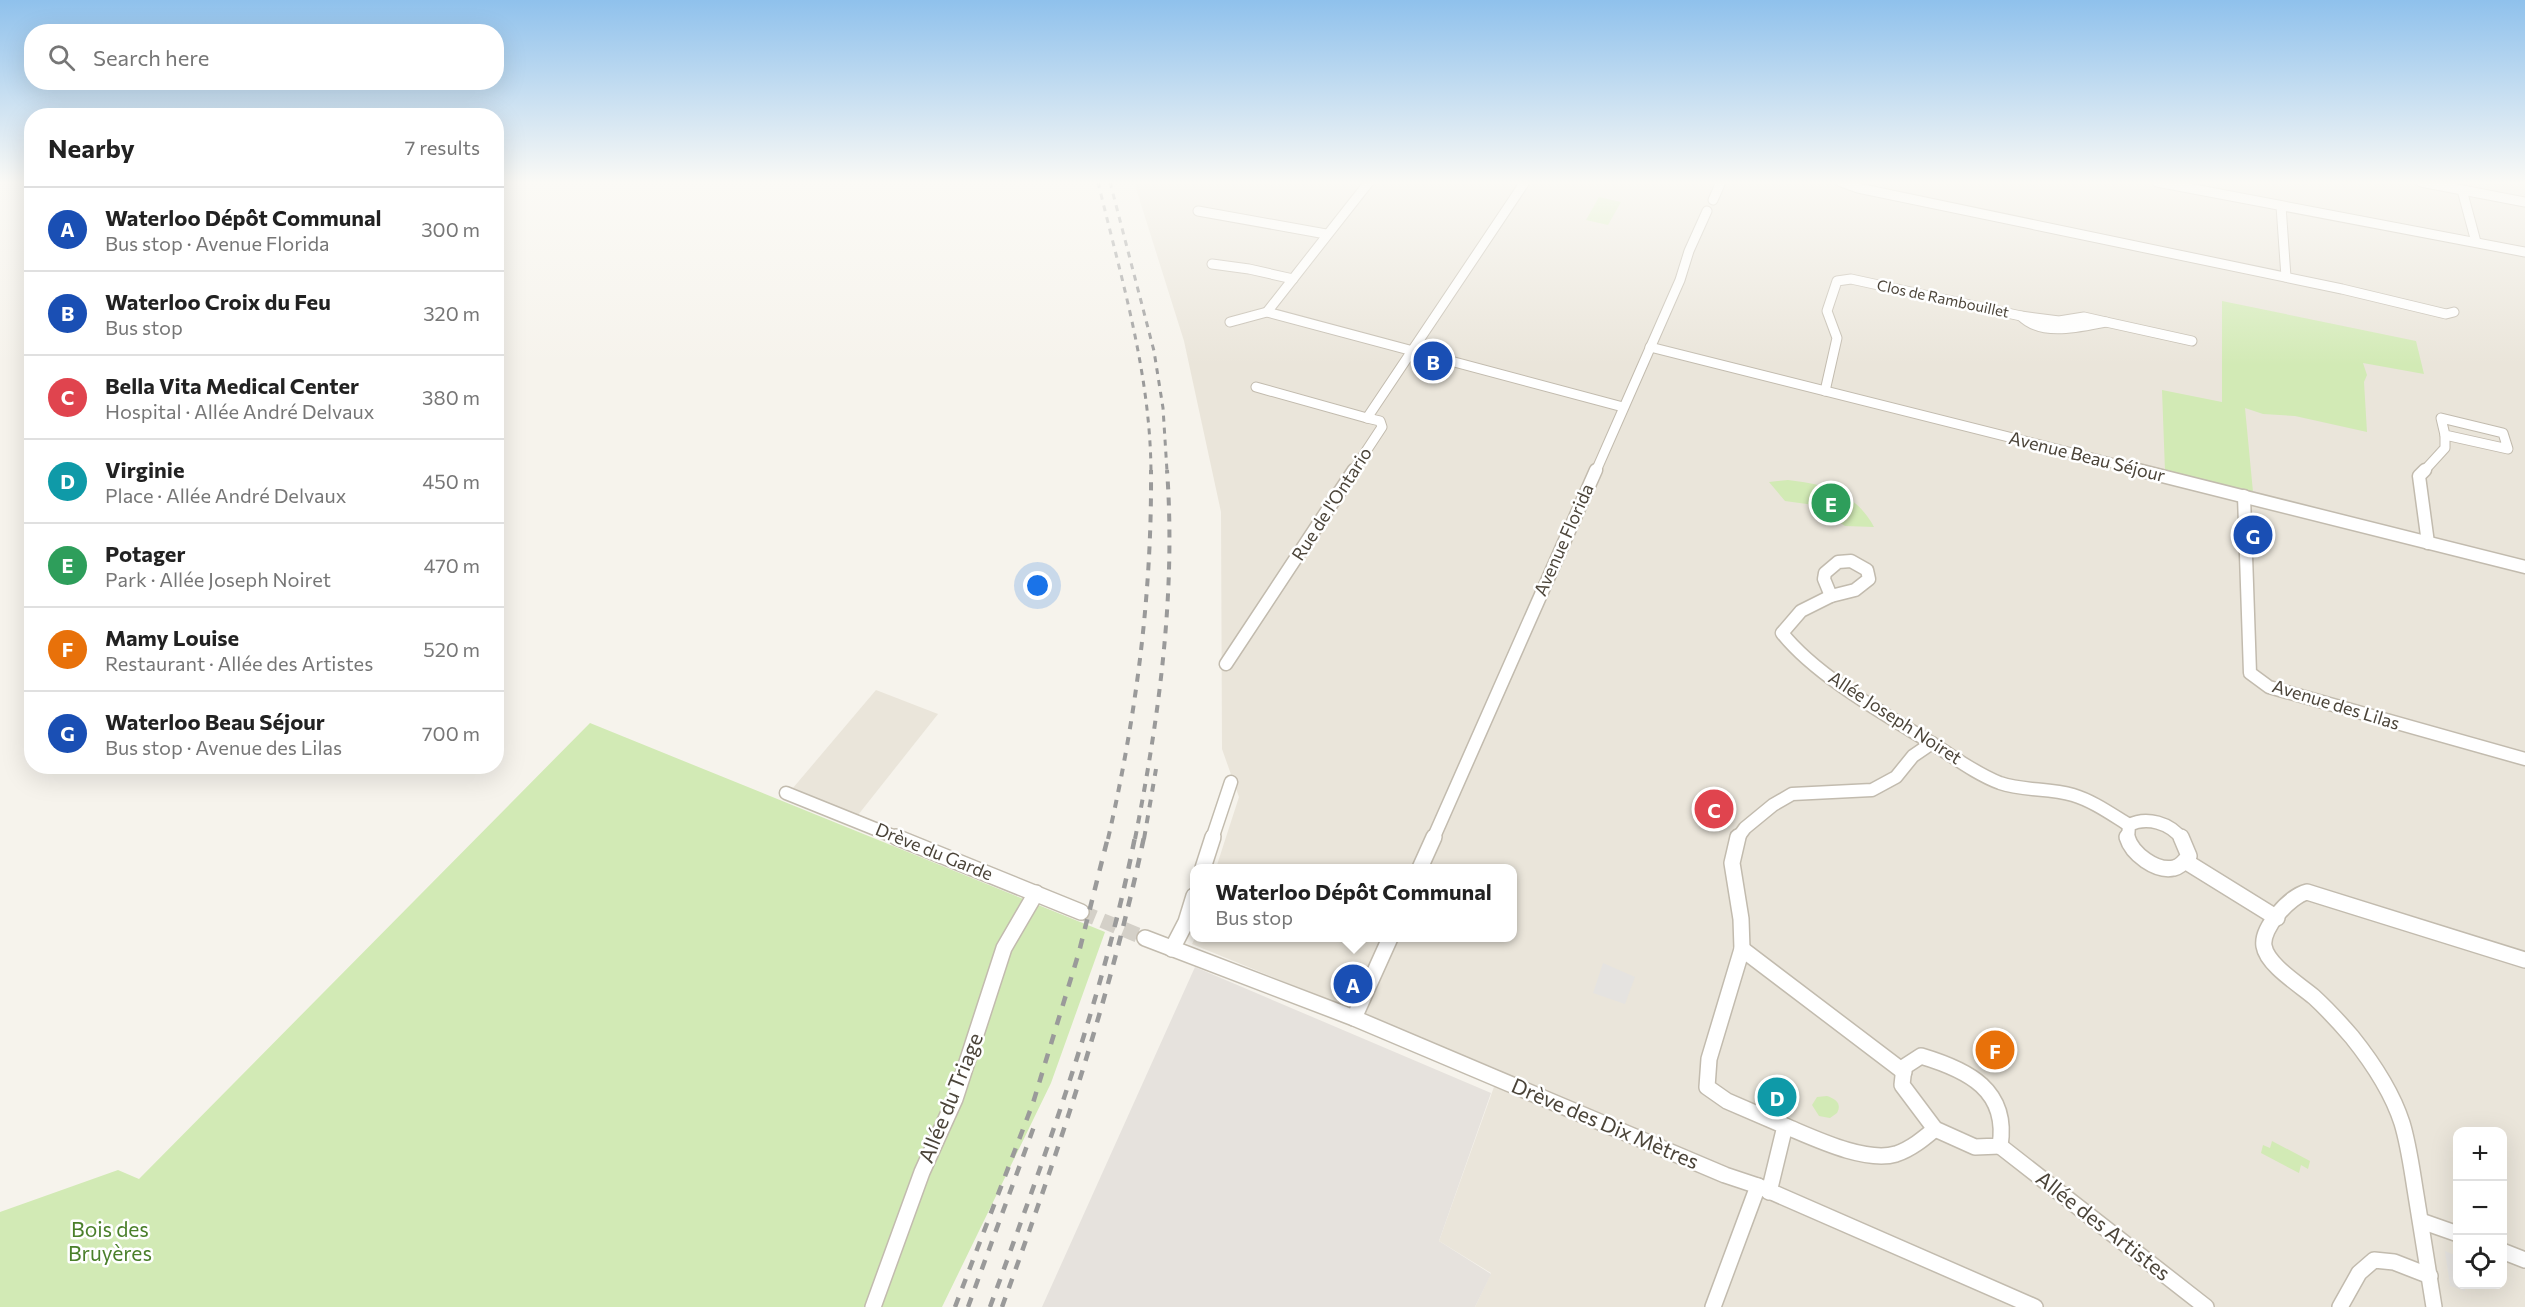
<!DOCTYPE html>
<meta charset="utf-8">
<style>
body{margin:0;font-family:Commissioner,sans-serif;background:#f6f6f6;color:#222}
.controls{position:absolute;right:18px;bottom:18px;display:grid;overflow:hidden;border-radius:12px;box-shadow:0 6px 24px #0002}
.controls button{width:54px;height:54px;display:grid;place-items:center;padding:0;border:0;border-bottom:2px solid #e0e0e0;background:#fff;color:#222;font:30px sans-serif}
.you{position:absolute;left:1038px;top:586px;width:21px;height:21px;margin:-15px;border:4px solid #fff;border-radius:50%;background:#1a73e8;box-shadow:0 0 0 9px #1a73e833}
.badge{display:grid;place-items:center;width:39px;height:39px;border-radius:50%;background:#fc3f1d;color:#fff;font-size:20px;font-weight:700}
.pin{position:absolute;translate:-50% -50%;border:3px solid #fff;box-shadow:0 2px 6px #0006}
.popup{position:absolute;left:1190px;top:864px;width:327px;height:78px;box-sizing:border-box;display:grid;place-content:center;border-radius:12px;background:#fff;filter:drop-shadow(0 2px 4px #0005);font-size:20px;white-space:nowrap;color:#767676}
.popup b{font-size:22px;color:#222}
.popup::after{content:'';position:absolute;left:50%;top:100%;margin-left:-12px;border:12px solid transparent;border-top-color:#fff}
.list{margin:0;padding:0;list-style:none}
h2{display:flex;justify-content:space-between;align-items:center;height:78px;margin:0;padding:0 24px;font-size:26px}
h2 small{font-size:20px;font-weight:400;color:#767676}
.list li{display:grid;grid-template-columns:39px 1fr auto;gap:18px;align-items:center;box-sizing:border-box;height:84px;padding:0 24px;border-top:2px solid #e0e0e0}
.list b{display:block;font-size:22px;white-space:nowrap}
.list p{margin:0;font-size:20px;white-space:nowrap;color:#767676}
.list em{font-size:20px;font-style:normal;color:#767676}
.icon{flex:none;width:33px;height:33px;fill:none;stroke:currentColor;stroke-width:2;stroke-linecap:round;stroke-linejoin:round}
.map{position:relative;flex:none;width:2525px;height:1307px;overflow:hidden}
.search{position:absolute;background:#fff;box-shadow:0 6px 24px #0002;left:24px;top:24px;width:480px;height:66px;display:flex;align-items:center;gap:15px;box-sizing:border-box;padding:0 21px;border-radius:24px;color:#767676;font-size:22px}
.panel{position:absolute;background:#fff;box-shadow:0 6px 24px #0002;left:24px;top:108px;width:480px;height:666px;border-radius:24px}
.map>svg:first-child{display:block}
.residential{fill:#eae5da;fill-rule:evenodd}
.industrial{fill:#e6e2dd}
.green{fill:#d2eab5}
.parking{fill:#e5e3e0}
.lines{fill:none;stroke-linecap:round;stroke-linejoin:round}
.minor-tunnel{stroke:#d4d0c8;stroke-width:15;stroke-dasharray:15 8;stroke-linecap:butt}
.minor-far2-casing{stroke:#c2bbae;stroke-width:11}
.minor-far1-casing{stroke:#c2bbae;stroke-width:15}
.minor-casing{stroke:#c2bbae;stroke-width:18}
.minor-far2{stroke:#fff;stroke-width:9}
.minor-far1{stroke:#fff;stroke-width:12}
.minor{stroke:#fff;stroke-width:15}
.rail-far2{stroke:#9a9a9a;stroke-width:3;stroke-dasharray:6 6;stroke-linecap:butt}
.rail-far1{stroke:#9a9a9a;stroke-width:4;stroke-dasharray:8 8;stroke-linecap:butt}
.rail{stroke:#9a9a9a;stroke-width:4.5;stroke-dasharray:10 10;stroke-linecap:butt}
.labels{text-anchor:middle;stroke-width:5;stroke-linejoin:round;paint-order:stroke}
.far-street-label{font-size:15px;fill:#4b4439;stroke:#fff}
.street-label{font-size:18px;fill:#4b4439;stroke:#fff}
.near-street-label{font-size:21px;fill:#4b4439;stroke:#fff}
.near-park-label{font-size:21px;fill:#4a7f2a;stroke:#fff}
</style>
<div class="map">
<svg width="2525" height="1307" viewBox="0 0 2525 1307">
<rect width="100%" height="100%" fill="#f6f3ec"/>
<!-- residential -->
<g class="residential">
<path d="M 1134,182 L 2525,182 L 2525,1307 L 1475,1307 L 1491,1273 L 1439,1241 L 1500,1070 L 1192,944 L 1195,938 L 1512,938 L 1512,868 L 1216,868 L 1239,797 L 1222,749 L 1221,512 L 1184,341 ZM 2458,1132 L 2502,1132 L 2502,1284 L 2458,1284 Z"/>
<polygon points="876,690 938,714 858,815 793,788"/>
</g>
<!-- industrial -->
<polygon class="industrial" points="1195,967 1491,1093 1439,1241 1491,1274 1475,1307 1042,1307"/>
<!-- green -->
<g class="green">
<polygon points="1599,197 1621,202 1608,225 1586,220"/>
<polygon points="2222,301 2416,341 2424,374 2363,363 2367,375 2364,382 2367,432 2295,416 2263,414 2245,408 2253,492 2165,471 2162,390 2222,402"/>
<path d="M 1788,480 C 1825,484 1856,493 1874,527 L 1845,526 L 1814,505 L 1785,501 L 1769,482 Z"/>
<polygon points="590,723 1105,932 1051,1083 942,1307 0,1307 0,1212 118,1170 139,1179"/>
<path d="M 1827,1096 C 1836,1099 1842,1104 1837,1113 L 1830,1118 L 1819,1116 L 1812,1105 L 1817,1097 Z"/>
<polygon points="2272,1141 2310,1161 2308,1169 2301,1165 2299,1173 2261,1153 2263,1145 2270,1148"/>
</g>
<!-- parking -->
<g class="parking">
<polygon points="1603,963 1635,977 1625,1004 1593,993"/>
<polygon points="2445,1251 2457,1256 2458,1284 2464,1285 2465,1291 2450,1286"/>
</g>
<g class="lines">
<!-- minor-tunnel -->
<polyline class="minor-tunnel" points="1081,912 1145,938"/>
<!-- minor-far2 casing -->
<g class="minor-far2-casing">
<g id="minor-far2">
<polyline points="1369,182 1267,312 1623,407"/>
<polyline points="1841,182 1858,188 2342,289 2446,314 2454,312"/>
<polyline points="2157,182 2525,252"/>
<polyline points="2421,182 2525,202"/>
<polyline points="2462,190 2476,242"/>
<polyline points="1713,200 1721,182"/>
<polyline points="2281,206 2286,277"/>
<polyline points="1198,211 1326,234"/>
<polyline points="1212,264 1249,269 1293,279"/>
<path d="M 2021,316 L 2059,321 L 2084,317 L 2106,322 C 2080,327 2042,337 2021,316 Z"/>
<polyline points="1230,322 1267,312"/>
<polyline points="2106,322 2192,341"/>
<polyline points="1650,347 2144,471"/>
<polyline points="1256,387 1367,418"/>
<polyline points="1825,391 1837,338 1827,311 1837,281 1851,279 2021,316"/>
<polygon points="2441,418 2503,433 2508,449 2445,435"/>
<polyline points="1353,471 1382,427 1380,421 1367,418 1525,182"/>
<polyline points="1596,471 1680,280 1689,251 1707,211"/>
<polyline points="2424,471 2445,448 2445,435"/>
</g>
</g>
<!-- minor-far1 casing -->
<g class="minor-far1-casing">
<g id="minor-far1">
<polyline points="2138,470 2525,567"/>
<polyline points="2425,470 2419,476 2428,543"/>
<polyline points="2244,496 2250,673 2269,687 2525,759"/>
<polygon points="1851,561 1867,570 1869,579 1855,590 1831,596 1824,579 1825,573 1838,562"/>
<path d="M 1831,596 L 1801,611 L 1782,633 C 1816,676 1886,715 1933,744 C 1954,757 1976,774 2000,783 C 2023,791 2049,788 2073,795 C 2093,801 2111,814 2129,825"/>
<polyline points="1226,664 1354,470"/>
<polyline points="786,793 900,839"/>
<polyline points="1212,839 1231,782"/>
<polyline points="1433,839 1596,470"/>
<polyline points="1737,839 1745,828 1773,805 1792,794 1872,790 1896,777 1913,756 1932,743"/>
<path d="M 2128,839 L 2129,825 C 2147,816 2170,823 2182,839"/>
</g>
</g>
<!-- minor casing -->
<g class="minor-casing">
<g id="minor">
<polyline points="896,837 1081,912"/>
<polyline points="1738,837 1732,863 1741,919 1742,949 1709,1059 1707,1087 1727,1101 1785,1126 1769,1192"/>
<path d="M 2127,837 C 2132,854 2156,872 2174,868 C 2180,867 2185,861 2189,856 L 2181,837"/>
<polyline points="2185,861 2277,918"/>
<polyline points="1203,868 1213,837"/>
<polyline points="1420,868 1434,837"/>
<polyline points="1145,938 1354,1018 1725,1175 1758,1186 2035,1307"/>
<polyline points="1172,949 1186,922 1194,896"/>
<polyline points="1742,949 1904,1072"/>
<polyline points="1354,1018 1390,938"/>
<path d="M 1921,1056 C 1968,1070 2009,1090 2000,1146 L 1975,1147 L 1935,1129 L 1902,1085 L 1904,1067 Z"/>
<path d="M 1785,1126 C 1814,1138 1865,1163 1896,1154 C 1911,1149 1923,1139 1935,1129"/>
<polyline points="2000,1146 2206,1307"/>
<polyline points="2421,1221 2458,1234"/>
<polyline points="2502,1251 2525,1260"/>
<polyline points="873,1307 922,1172 955,1099 1004,948 1036,893"/>
<polyline points="1713,1307 1758,1186"/>
<polyline points="2340,1307 2359,1273 2374,1260 2394,1262 2430,1276"/>
<path d="M 2434,1307 C 2428,1270 2422,1232 2416,1195 C 2412,1171 2409,1146 2402,1123 C 2392,1092 2372,1062 2352,1037 C 2340,1023 2327,1009 2314,997 C 2300,985 2267,965 2264,946 C 2261,928 2290,896 2307,892 L 2525,960"/>
</g>
</g>
<!-- minor-far2 -->
<use href="#minor-far2" class="minor-far2"/>
<!-- minor-far1 -->
<use href="#minor-far1" class="minor-far1"/>
<!-- minor -->
<use href="#minor" class="minor"/>
<!-- rail-far2 -->
<g class="rail-far2">
<path d="M 1098,182 C 1121,278 1150,371 1151,471"/>
<polyline points="1110,182 1154,351 1163,408 1167,471"/>
</g>
<!-- rail-far1 -->
<g class="rail-far1">
<path d="M 1108,839 C 1136,717 1152,595 1151,470"/>
<path d="M 1135,839 C 1159,717 1176,594 1167,470"/>
<polyline points="1144,839 1156,769"/>
</g>
<!-- rail -->
<g class="rail">
<polyline points="955,1307 1033,1103 1079,952 1108,837"/>
<polyline points="968,1307 1036,1121"/>
<path d="M 990,1307 C 1046,1154 1103,998 1135,837"/>
<path d="M 1002,1307 C 1058,1153 1110,998 1144,837"/>
</g>
</g>
<!-- sky -->
<linearGradient id="sky" x2="0" y2="1"><stop stop-color="#8fc1ec"/><stop offset="0.5" stop-color="#fbfaf6"/><stop offset="1" stop-color="#fbfaf6" stop-opacity="0"/></linearGradient>
<rect width="2525" height="365" fill="url(#sky)"/>
<g class="labels">
<!-- far-street labels -->
<g class="far-street-label">
<text transform="translate(1943 299) rotate(12)" y="5">Clos de Rambouillet</text>
</g>
<!-- street labels -->
<g class="street-label">
<text transform="translate(2087 457) rotate(14)" y="6">Avenue Beau Séjour</text>
<text transform="translate(1332 504) rotate(-57)" y="6">Rue de l'Ontario</text>
<text transform="translate(1564 540) rotate(-66)" y="6">Avenue Florida</text>
<text transform="translate(2336 705) rotate(17)" y="6">Avenue des Lilas</text>
<text transform="translate(1895 718) rotate(33)" y="6">Allée Joseph Noiret</text>
<text transform="translate(934 852) rotate(22)" y="6">Drève du Garde</text>
</g>
<!-- near-street labels -->
<g class="near-street-label">
<text transform="translate(951 1098) rotate(-68)" y="7">Allée du Triage</text>
<text transform="translate(1605 1124) rotate(23)" y="7">Drève des Dix Mètres</text>
<text transform="translate(2103 1226) rotate(38)" y="7">Allée des Artistes</text>
</g>
<!-- near-park labels -->
<g class="near-park-label">
<text x="110" y="1237">Bois des<tspan x="110" dy="24">Bruyères</tspan></text>
</g>
</g>
</svg>
<div class="controls">
<button>+</button>
<button>−</button>
<button><svg class="icon" aria-label="locate" viewBox="0 0 24 24"><circle cx="12" cy="12" r="6"/><path d="M12 2v4M12 18v4M2 12h4M18 12h4"/></svg></button>
</div>
<div class="you"></div>
<div class="pin badge" style="left:1353px;top:984px;background:#1a4fb4">A</div>
<div class="popup"><b>Waterloo Dépôt Communal</b>Bus stop</div>
<div class="pin badge" style="left:1433px;top:361px;background:#1a4fb4">B</div>
<div class="pin badge" style="left:1714px;top:809px;background:#e0444e">C</div>
<div class="pin badge" style="left:1777px;top:1097px;background:#0f9aa8">D</div>
<div class="pin badge" style="left:1831px;top:503px;background:#2e9e5b">E</div>
<div class="pin badge" style="left:1995px;top:1050px;background:#e8710a">F</div>
<div class="pin badge" style="left:2253px;top:535px;background:#1a4fb4">G</div>
<div class="search"><svg class="icon" aria-label="search" viewBox="0 0 24 24"><circle cx="10" cy="10" r="6"/><path d="M15 15l6 6"/></svg>Search here</div>
<section class="panel">
<h2>Nearby<small>7 results</small></h2>
<ul class="list">
<li><span class="badge" style="background:#1a4fb4">A</span><div><b>Waterloo Dépôt Communal</b><p>Bus stop · Avenue Florida</p></div><em>300 m</em></li>
<li><span class="badge" style="background:#1a4fb4">B</span><div><b>Waterloo Croix du Feu</b><p>Bus stop</p></div><em>320 m</em></li>
<li><span class="badge" style="background:#e0444e">C</span><div><b>Bella Vita Medical Center</b><p>Hospital · Allée André Delvaux</p></div><em>380 m</em></li>
<li><span class="badge" style="background:#0f9aa8">D</span><div><b>Virginie</b><p>Place · Allée André Delvaux</p></div><em>450 m</em></li>
<li><span class="badge" style="background:#2e9e5b">E</span><div><b>Potager</b><p>Park · Allée Joseph Noiret</p></div><em>470 m</em></li>
<li><span class="badge" style="background:#e8710a">F</span><div><b>Mamy Louise</b><p>Restaurant · Allée des Artistes</p></div><em>520 m</em></li>
<li><span class="badge" style="background:#1a4fb4">G</span><div><b>Waterloo Beau Séjour</b><p>Bus stop · Avenue des Lilas</p></div><em>700 m</em></li>
</ul>
</section>
</div>
